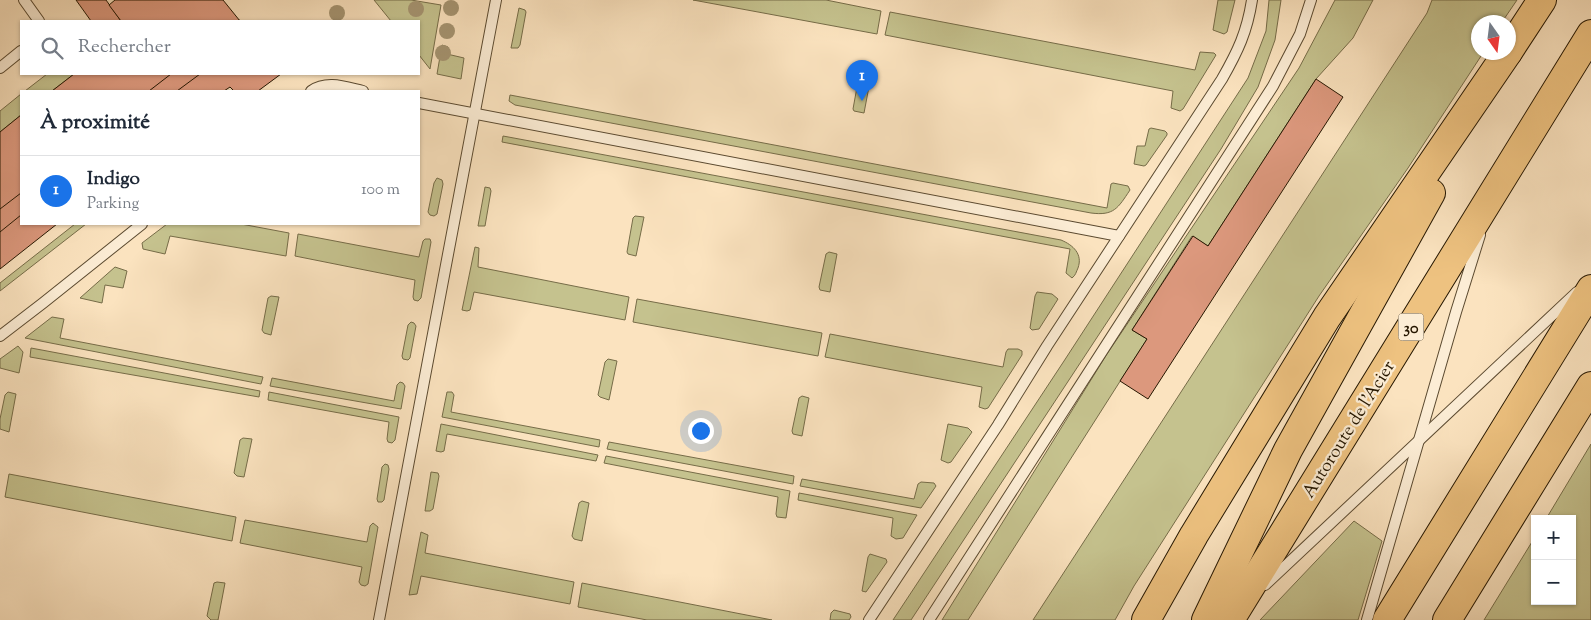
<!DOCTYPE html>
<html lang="fr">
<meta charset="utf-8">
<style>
body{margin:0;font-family:"Sorts Mill Goudy",serif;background:#f2f2f3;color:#1f2937}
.controls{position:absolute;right:15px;bottom:15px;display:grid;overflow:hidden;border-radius:0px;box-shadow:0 1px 4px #0004}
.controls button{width:45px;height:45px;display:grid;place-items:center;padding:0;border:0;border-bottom:1px solid #e0e1e3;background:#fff;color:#1f2937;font:25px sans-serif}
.compass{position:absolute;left:1471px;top:15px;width:45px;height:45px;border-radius:50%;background:#fff;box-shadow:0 1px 4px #0004;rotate:166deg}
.you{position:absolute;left:700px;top:430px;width:18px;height:18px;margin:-12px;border:4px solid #fff;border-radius:50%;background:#1a73e8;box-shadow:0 0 0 8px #1a73e833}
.badge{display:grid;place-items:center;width:32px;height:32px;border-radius:50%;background:#1a73e8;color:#fff;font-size:16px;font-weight:700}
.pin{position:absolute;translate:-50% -41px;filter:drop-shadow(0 1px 2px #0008)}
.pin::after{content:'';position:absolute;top:26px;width:18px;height:15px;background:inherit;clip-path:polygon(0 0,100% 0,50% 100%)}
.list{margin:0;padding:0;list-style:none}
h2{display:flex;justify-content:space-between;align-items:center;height:65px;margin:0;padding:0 20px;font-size:21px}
h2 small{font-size:16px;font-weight:400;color:#747a83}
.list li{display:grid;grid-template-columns:32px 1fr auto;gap:15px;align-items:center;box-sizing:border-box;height:70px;padding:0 20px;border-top:1px solid #e0e1e3}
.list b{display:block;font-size:19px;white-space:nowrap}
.list p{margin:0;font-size:16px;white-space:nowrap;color:#747a83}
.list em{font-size:16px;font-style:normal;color:#747a83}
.icon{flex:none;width:28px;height:28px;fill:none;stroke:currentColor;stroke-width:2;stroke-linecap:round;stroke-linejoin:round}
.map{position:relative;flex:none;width:1591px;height:620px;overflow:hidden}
.search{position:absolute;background:#fff;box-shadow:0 1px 4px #0004;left:20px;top:20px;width:400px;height:55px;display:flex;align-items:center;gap:12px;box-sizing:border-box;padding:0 18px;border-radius:0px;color:#747a83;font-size:19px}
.panel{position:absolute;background:#fff;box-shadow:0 1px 4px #0004;left:20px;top:90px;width:400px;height:135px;border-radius:0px}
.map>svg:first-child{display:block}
.green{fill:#c5c28e;stroke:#766c48}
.building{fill:#dc987d;stroke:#261701}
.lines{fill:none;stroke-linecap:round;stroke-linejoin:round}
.service-casing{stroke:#5b4a30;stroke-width:12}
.motorway-casing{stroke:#261701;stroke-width:30}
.service{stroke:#fcedd5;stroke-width:10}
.motorway{stroke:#eec280;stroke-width:28}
.tram{stroke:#261701;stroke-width:1}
.tree{fill:#a59471}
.labels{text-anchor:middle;stroke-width:4.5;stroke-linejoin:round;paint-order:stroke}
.shield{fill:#fcedd5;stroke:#665741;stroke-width:1}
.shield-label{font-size:16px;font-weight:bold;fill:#261701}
.street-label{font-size:18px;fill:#261701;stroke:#fcedd5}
</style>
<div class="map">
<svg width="1591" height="620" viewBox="0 0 1591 620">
<rect width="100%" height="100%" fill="#fbe3bf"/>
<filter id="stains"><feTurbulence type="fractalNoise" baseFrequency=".004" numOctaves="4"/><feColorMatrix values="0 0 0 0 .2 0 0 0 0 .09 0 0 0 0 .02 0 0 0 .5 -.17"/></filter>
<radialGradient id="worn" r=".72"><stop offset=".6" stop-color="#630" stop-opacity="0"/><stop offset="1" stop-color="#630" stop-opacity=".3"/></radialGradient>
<!-- green -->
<g class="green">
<polygon points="374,0 411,0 441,5 430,69 419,55 419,21 391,21"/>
<polygon points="693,0 826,0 881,11 877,34"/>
<polygon points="1218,0 1235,0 1227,32 1224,34 1213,30"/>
<polygon points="1269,0 1281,0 1275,40 1258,87 1221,149 911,620 893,620 1064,361 1248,78 1266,31"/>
<polygon points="1335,0 1373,0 1353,38 1316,79 1208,246 1192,236 1132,330 1147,339 968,620 942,620 1107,354 1299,68"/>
<polygon points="1432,0 1517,0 1502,22 1478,22 1478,52 1483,53 1408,168 1319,296 1134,586 1115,620 1033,620 1427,13"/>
<polygon points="519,8 525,10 526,12 520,45 518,48 511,48"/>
<polygon points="890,12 1195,70 1200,52 1214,53 1216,55 1183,109 1180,111 1171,108 1173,91 885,35"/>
<polygon points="442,45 448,47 447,54 464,58 461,79 437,74"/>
<polygon points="47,74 74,74 52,91 25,91"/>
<polygon points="862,74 871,76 864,113 854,111 853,109 859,76"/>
<polygon points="21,94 21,115 0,132 0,111"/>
<path d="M 510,95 L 1107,208 L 1111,184 L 1113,183 L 1128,186 L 1130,190 C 1118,208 1114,216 1091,213 L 515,105 L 509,101 Z"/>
<polygon points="1151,128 1165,131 1167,133 1167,135 1146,165 1144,166 1134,164 1137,146 1145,146 1149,129"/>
<path d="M 503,136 L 1061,240 C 1073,245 1083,254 1078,268 C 1076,272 1076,275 1072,278 L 1066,273 L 1070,249 L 502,142 Z"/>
<polygon points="437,178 442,180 443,184 437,214 434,216 430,215 428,212 434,183"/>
<polygon points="485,187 490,188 491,191 485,226 478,226"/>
<polygon points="635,216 644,217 636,256 628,254 627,252 633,218"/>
<polygon points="75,224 86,224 0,291 0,283"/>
<polygon points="167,224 241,224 289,233 286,256 170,236 165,254 143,249 142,243"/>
<polygon points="298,234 419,257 423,241 425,239 430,239 431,242 421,298 418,301 414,300 413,297 415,280 295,256"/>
<polygon points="475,247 479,248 478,267 629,297 625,320 474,292 470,310 467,311 462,310"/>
<polygon points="829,252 837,254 830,292 820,290 819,287 826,254"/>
<polygon points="115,267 127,271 123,288 105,285 102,303 80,298"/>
<polygon points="1037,292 1052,294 1058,299 1039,329 1032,330 1030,328 1035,296"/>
<polygon points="271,296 279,297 271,335 264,333 262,330 268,298"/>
<polygon points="637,299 822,333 818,356 633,322"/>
<polygon points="52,317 64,319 60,338 263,377 261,384 25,338"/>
<polygon points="411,322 414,323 416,326 410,358 408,360 403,359 402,356 408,325"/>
<polygon points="830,334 1003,367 1006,352 1008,349 1018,349 1022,351 1022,355 988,408 985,409 979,407 982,387 825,357"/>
<polygon points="18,346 23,352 19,373 0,368 0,359"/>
<polygon points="31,348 260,391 259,397 30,357"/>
<polygon points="608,359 617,361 609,400 600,397 598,395 605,362"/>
<polygon points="272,378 394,401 397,385 400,382 403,383 405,386 401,409 270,386"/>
<polygon points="8,392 16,394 9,432 0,429 0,419 5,395"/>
<polygon points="269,392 399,417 395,440 392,443 388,442 387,439 389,422 268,400"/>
<polygon points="447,392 452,392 454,395 451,412 600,440 599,447 442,417"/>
<polygon points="802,396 809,398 802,436 793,434 792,431 799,398"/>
<polygon points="441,424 598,455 596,461 447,434 444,451 441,452 436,451"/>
<polygon points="948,424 968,428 972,432 951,462 948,463 941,460"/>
<polygon points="243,438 252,439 244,477 237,476 234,473 240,440"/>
<polygon points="609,442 794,476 793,484 607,449"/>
<polygon points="1591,444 1591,620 1484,620 1535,537 1535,601 1572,601 1572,519 1546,519"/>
<polygon points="606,456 790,491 786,518 777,517 776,514 778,497 604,463"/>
<polygon points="385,464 388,465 389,469 384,500 382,502 378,502 377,499 382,467"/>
<polygon points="431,472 438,473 439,476 433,509 430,511 425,511"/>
<polygon points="9,474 236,517 232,541 5,497"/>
<polygon points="802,479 914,499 918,484 921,482 934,483 936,486 921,508 800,486"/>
<polygon points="799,493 917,515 903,538 896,539 891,536 893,518 798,500"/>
<polygon points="582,501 589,503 582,541 574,539 572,536 579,503"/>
<polygon points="245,520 367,542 370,526 373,523 378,527 368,584 365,586 361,585 359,582 362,567 240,543"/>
<polygon points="1354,521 1382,541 1358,620 1260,620"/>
<polygon points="421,532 428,535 425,553 574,582 570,604 421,576 417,594 409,595"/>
<polygon points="870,554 886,559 887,562 866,592 862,591 868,557"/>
<polygon points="217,582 225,583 218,620 211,620 207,616 214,583"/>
<polygon points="582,583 772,620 647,620 578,607"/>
<polygon points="834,610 850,614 851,617 849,620 830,620 831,613"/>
</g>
<!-- building -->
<g class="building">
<polygon points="76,0 106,0 121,21 91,21"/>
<polygon points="115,0 223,0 240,21 121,21 109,5"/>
<polygon points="74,74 281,74 258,91 234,91 230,87 224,91 52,91"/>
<polygon points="1316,79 1343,97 1148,399 1120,381 1147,339 1132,330 1193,236 1208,246"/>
<polygon points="21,115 21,224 57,224 0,269 0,132"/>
</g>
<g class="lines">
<!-- service casing -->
<g class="service-casing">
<g id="service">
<polyline points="24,0 39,21"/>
<polyline points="0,68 21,51"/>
<path d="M 311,91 C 327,80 345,87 363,91"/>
<polyline points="419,103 1119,236"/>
<polyline points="0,336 43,303 142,224"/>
<polyline points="1265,585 1577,292"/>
<polyline points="379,620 496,0"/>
<path d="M 869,620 L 998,425 L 1047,346 L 1222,79 C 1238,51 1247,32 1252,0"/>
<polyline points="929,620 1273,86 1300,34 1311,0"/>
<polyline points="1367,620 1456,312 1480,235"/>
</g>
</g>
<!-- motorway casing -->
<g class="motorway-casing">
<g id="motorway">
<polyline points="1508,52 1542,0"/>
<polyline points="1146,620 1194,535 1327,317 1508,52"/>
<polyline points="1206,620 1288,450 1431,193"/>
<polyline points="1230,620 1591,34"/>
<polyline points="1387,620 1591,289"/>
<polyline points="1447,620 1591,386"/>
</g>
</g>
<!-- service -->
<use href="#service" class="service"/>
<!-- motorway -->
<use href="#motorway" class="motorway"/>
<!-- tram -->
<g class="tram">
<polyline points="237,21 239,20"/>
<polyline points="149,91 171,74"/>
<polyline points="177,91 200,74"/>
<polyline points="0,209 21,193"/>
<polyline points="0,232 21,215"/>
</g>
</g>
<!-- trees -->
<g class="tree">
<circle cx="451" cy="8" r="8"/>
<circle cx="416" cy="9" r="8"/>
<circle cx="337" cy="13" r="8"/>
<circle cx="447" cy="31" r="8"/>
<circle cx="443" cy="53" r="8"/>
</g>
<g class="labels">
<!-- shield labels -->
<rect class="shield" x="1398.5" y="313.5" width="25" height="27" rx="4"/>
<g class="shield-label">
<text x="1411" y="333">30</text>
</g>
<!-- street labels -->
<g class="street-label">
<text transform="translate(1348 429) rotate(-58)" y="6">Autoroute de l'Acier</text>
</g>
</g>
<rect width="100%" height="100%" filter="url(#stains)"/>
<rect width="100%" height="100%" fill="url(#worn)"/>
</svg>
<div class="controls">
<button>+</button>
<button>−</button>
</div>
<svg class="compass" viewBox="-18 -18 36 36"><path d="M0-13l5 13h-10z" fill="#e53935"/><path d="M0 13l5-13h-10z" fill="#747a83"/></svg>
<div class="you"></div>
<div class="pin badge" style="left:862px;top:101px">1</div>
<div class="search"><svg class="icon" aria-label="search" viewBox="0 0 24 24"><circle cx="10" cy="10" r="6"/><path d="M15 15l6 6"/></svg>Rechercher</div>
<section class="panel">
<h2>À proximité<small></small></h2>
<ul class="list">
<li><span class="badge">1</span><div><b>Indigo</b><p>Parking</p></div><em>100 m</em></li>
</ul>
</section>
</div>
